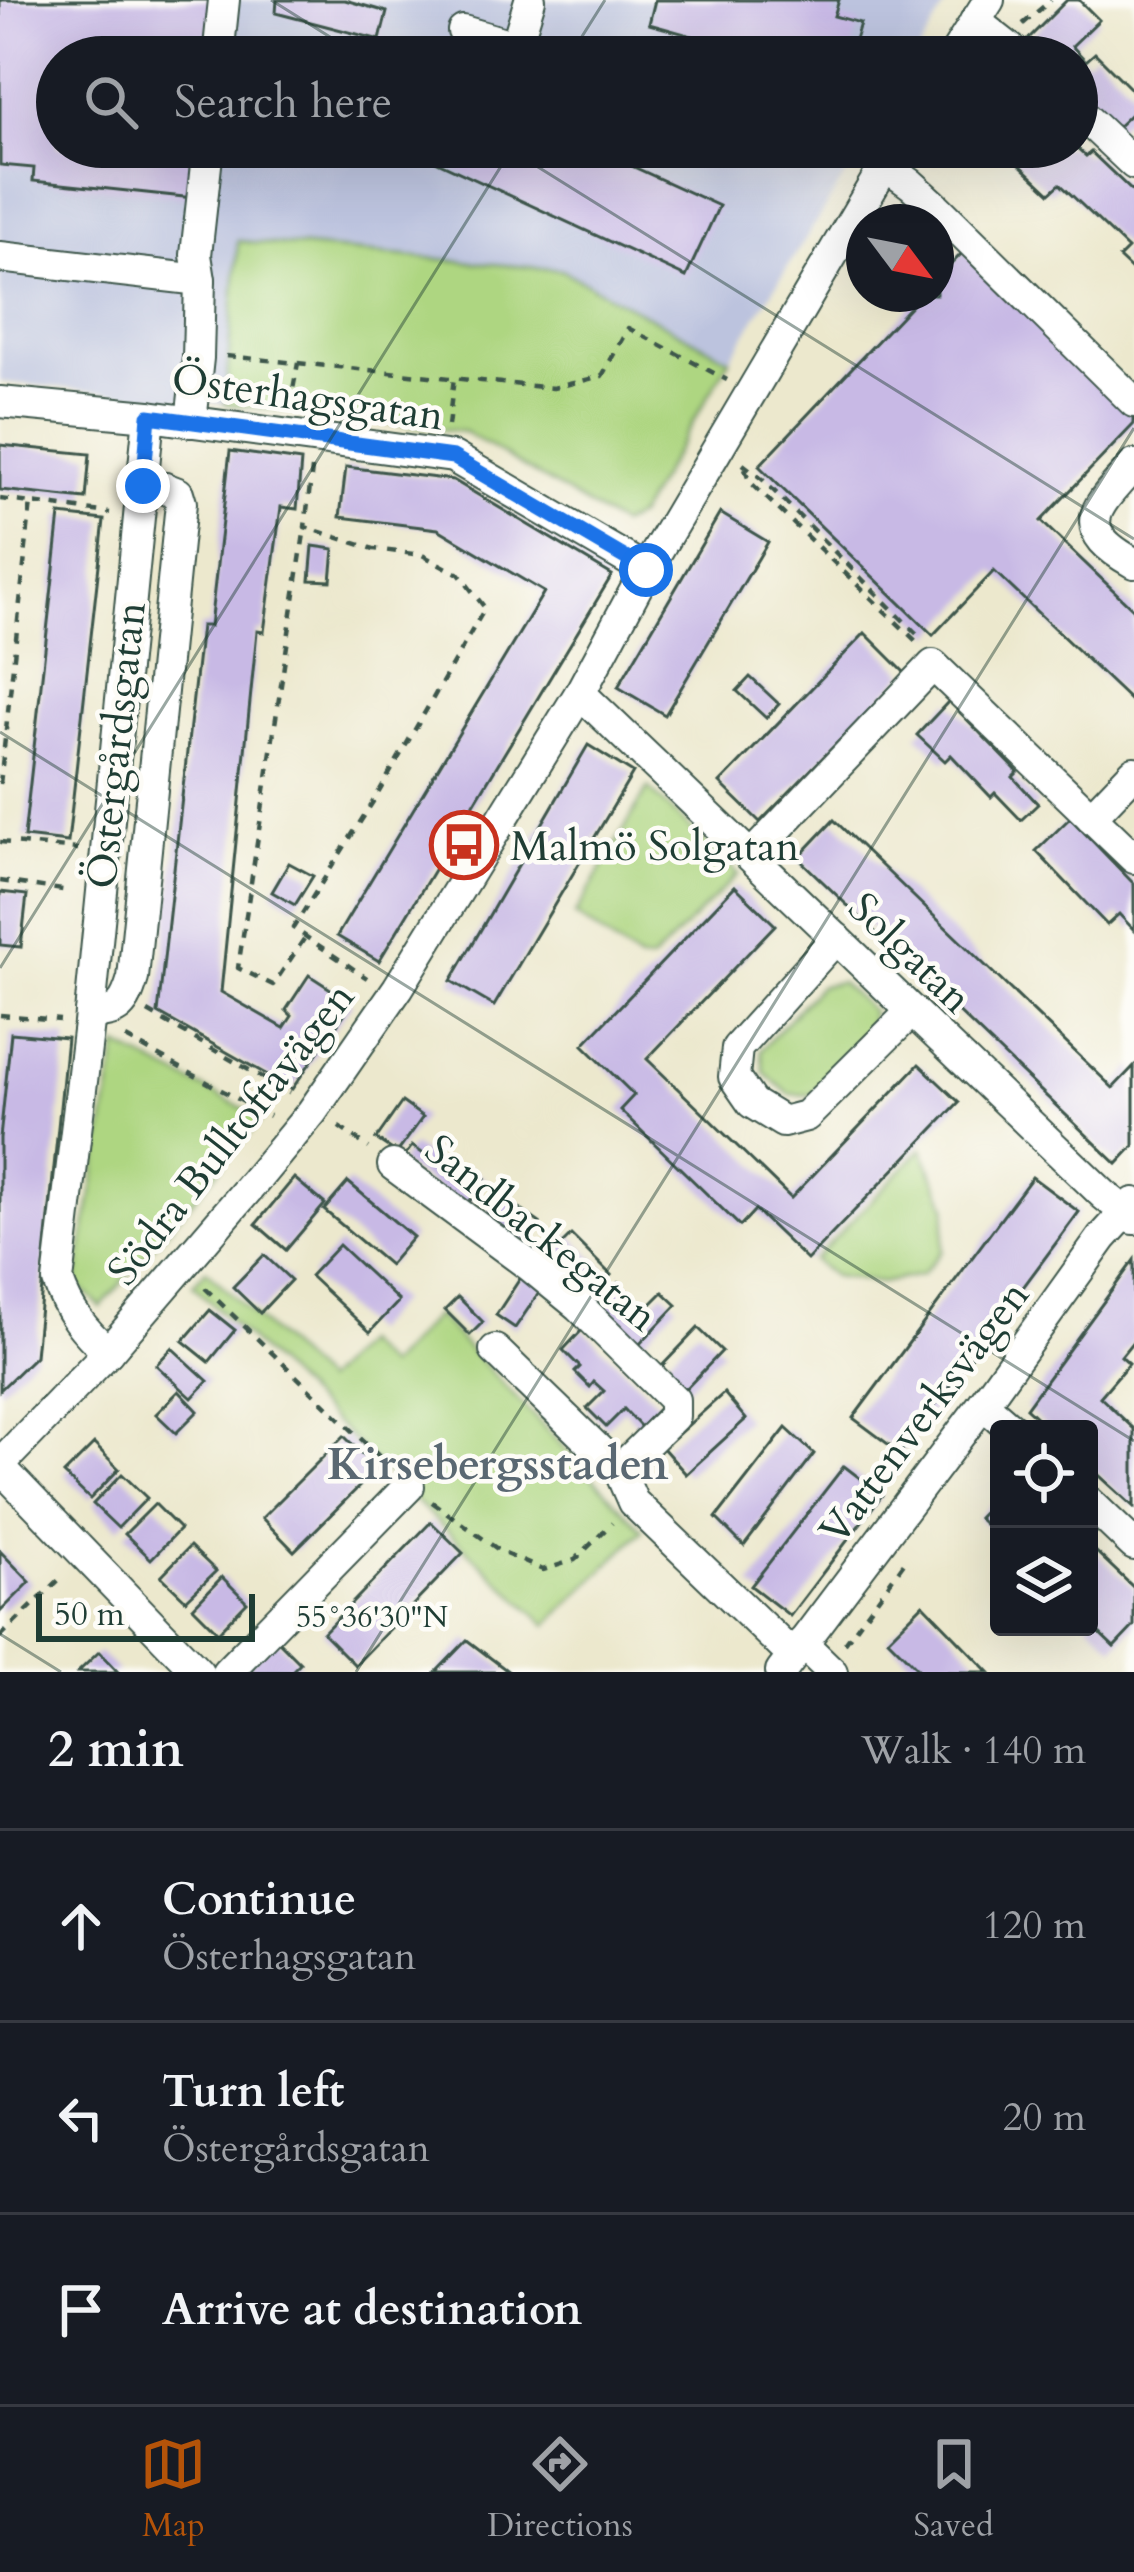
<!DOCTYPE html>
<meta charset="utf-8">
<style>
body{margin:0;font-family:Cardo,serif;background:#242831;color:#f1f3f6}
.controls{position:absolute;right:36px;bottom:36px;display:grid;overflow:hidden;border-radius:12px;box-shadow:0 12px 48px #0002}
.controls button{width:108px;height:108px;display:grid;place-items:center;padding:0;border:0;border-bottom:3px solid #363941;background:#171b24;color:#f1f3f6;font:60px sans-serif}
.compass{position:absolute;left:846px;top:204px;width:108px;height:108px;border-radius:50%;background:#171b24;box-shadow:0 12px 48px #0002;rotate:122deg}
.scale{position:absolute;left:36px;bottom:30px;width:219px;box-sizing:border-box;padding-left:12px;border:6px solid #1f3d34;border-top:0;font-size:33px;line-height:42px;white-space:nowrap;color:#1f3d34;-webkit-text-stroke:9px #fdfcf7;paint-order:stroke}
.stop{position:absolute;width:36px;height:36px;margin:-27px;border:9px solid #1a73e8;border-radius:50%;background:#fff}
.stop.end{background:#1a73e8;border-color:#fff;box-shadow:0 3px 12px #0008}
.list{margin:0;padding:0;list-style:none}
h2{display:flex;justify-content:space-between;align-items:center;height:156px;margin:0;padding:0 48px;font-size:51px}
h2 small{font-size:39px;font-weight:400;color:#9ea1a6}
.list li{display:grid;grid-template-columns:78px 1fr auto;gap:36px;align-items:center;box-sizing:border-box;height:192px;padding:0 48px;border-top:3px solid #363941}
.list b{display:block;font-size:45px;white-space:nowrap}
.list p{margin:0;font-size:39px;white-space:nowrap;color:#9ea1a6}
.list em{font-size:39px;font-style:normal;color:#9ea1a6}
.icon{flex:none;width:66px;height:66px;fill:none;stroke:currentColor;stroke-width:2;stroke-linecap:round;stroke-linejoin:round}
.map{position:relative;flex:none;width:1134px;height:1672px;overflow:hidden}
.search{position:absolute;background:#171b24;box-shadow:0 12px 48px #0002;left:36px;right:36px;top:36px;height:132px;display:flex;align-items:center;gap:30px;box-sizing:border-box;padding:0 42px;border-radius:66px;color:#9ea1a6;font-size:45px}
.sheet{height:732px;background:#171b24}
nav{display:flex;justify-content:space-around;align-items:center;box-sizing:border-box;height:168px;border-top:3px solid #363941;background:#171b24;font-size:33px;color:#9ea1a6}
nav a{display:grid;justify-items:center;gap:6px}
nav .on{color:#b45309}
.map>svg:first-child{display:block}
.industrial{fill:#bcc3de}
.green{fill:#aed681;stroke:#668a5a;stroke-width:3}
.building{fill:#c8b9e5}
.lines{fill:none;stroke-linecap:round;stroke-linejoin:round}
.minor-casing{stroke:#3e574b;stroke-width:34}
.path{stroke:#3e574b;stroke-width:4.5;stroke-dasharray:9 9;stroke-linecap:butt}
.minor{stroke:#fff;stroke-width:30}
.route{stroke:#1a73e8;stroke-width:15}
.ticks{fill:none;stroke:#1f3d34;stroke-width:3;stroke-opacity:0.45}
.labels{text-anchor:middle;stroke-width:9;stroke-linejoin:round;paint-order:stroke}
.street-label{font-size:42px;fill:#1f3d34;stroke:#fdfcf7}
.poi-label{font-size:42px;fill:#1f3d34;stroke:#fdfcf7;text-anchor:start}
.neighbourhood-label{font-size:45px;font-weight:bold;fill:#5a6872;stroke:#fdfcf7}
.ticks-label{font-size:30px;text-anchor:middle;fill:#1f3d34;stroke:#fdfcf7;stroke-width:9;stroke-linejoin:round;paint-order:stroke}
</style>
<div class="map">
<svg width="1134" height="1672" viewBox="0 0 1134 1672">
<rect width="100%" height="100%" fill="#fdfcf7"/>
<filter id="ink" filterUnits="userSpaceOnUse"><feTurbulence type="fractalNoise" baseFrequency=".00833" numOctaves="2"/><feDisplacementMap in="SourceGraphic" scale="24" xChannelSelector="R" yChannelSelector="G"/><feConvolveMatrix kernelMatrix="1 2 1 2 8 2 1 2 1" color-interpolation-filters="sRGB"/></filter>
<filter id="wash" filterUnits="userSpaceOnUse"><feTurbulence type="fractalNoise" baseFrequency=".004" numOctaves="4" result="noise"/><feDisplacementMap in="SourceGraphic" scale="48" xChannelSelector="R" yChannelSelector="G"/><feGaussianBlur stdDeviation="2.7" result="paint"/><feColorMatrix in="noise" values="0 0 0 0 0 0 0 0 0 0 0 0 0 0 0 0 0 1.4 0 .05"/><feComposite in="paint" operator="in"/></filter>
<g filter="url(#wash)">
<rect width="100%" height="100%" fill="#ece8cd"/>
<!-- industrial -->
<polygon class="industrial" points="0,0 949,0 916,57 57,57 57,147 863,147 730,359 561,270 239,241 225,404 0,382"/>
<!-- green -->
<g class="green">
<polygon points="238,241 561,270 730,359 637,517 620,525 465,432 225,404"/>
<polygon points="648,788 738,874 651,961 639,961 575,915"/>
<polygon points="840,982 872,1011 869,1031 811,1095 789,1094 764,1072 761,1050 819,986"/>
<polygon points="118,1046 263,1118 101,1307 76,1284"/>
<polygon points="922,1149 947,1206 942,1251 921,1275 881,1283 833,1276 813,1260"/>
<polygon points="206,1270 323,1382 361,1343 387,1367 436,1315 643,1530 547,1625 411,1497 193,1285"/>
</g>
<g id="blocks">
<!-- building -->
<g class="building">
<polygon points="0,0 215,0 209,57 57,57 57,147 200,147 194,198 33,181 34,168 0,165"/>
<polygon points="277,0 345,0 387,12 380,40 276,13"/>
<polygon points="655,0 839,0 834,16 860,23 850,57 767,57 649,24"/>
<polygon points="1067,0 1079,0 1099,20 1072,46 1086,61 1095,53 1134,92 1134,111 1115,129 1077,91 1077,57 1044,57 1027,40"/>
<polygon points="418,147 590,147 719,206 686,277 416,152"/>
<polygon points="1001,147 1076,147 1086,156 1091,152 1134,193 1134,272 1119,258 1128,249 1060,184 1050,193"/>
<polygon points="965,250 1134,415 1134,424 1041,521 1134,610 1134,704 994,571 933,635 759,466 922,294 936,294 936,280"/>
<polygon points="0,445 90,454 86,499 0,490"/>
<polygon points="230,451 301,461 297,509 281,507 264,632 257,631 221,992 284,1028 292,1016 286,1010 309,975 352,1003 292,1089 158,1013 201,626 210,626"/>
<polygon points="346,467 453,480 612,575 379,961 337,936 544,592 438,529 340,517"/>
<polygon points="720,513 768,542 665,715 618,687"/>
<polygon points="60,515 104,520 68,842 24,837"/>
<polygon points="313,546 334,549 331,581 310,580"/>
<polygon points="865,633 905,673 760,822 720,783"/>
<polygon points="750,677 779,704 766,718 737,691"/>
<polygon points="949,701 1018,772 1013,777 1038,804 1021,820 995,793 991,797 951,755 945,761 917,735"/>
<polygon points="588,745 633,773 494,1006 451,981"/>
<polygon points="1070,818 1134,884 1134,930 1119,914 1107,925 1036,851"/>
<polygon points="834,820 1113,1088 1134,1066 1134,1146 1117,1164 798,858"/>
<polygon points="289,863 313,876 295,905 272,892"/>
<polygon points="735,886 775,925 647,1059 791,1198 919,1064 959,1102 807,1260 755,1210 740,1226 620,1110 634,1095 583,1045"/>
<polygon points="0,892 27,895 21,947 0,945"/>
<polygon points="11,1033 67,1038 35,1356 0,1390 0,1138"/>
<polygon points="402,1102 423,1117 397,1153 376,1139"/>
<polygon points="412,1146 444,1168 446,1164 461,1175 467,1167 485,1179 465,1208 400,1163"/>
<polygon points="1032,1177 1079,1212 900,1453 853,1418"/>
<polygon points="294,1178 325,1204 286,1250 256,1224"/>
<polygon points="348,1182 413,1237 389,1265 324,1210"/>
<polygon points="500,1195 540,1223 521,1250 481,1223"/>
<polygon points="571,1235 611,1275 586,1300 546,1260"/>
<polygon points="339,1245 399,1301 370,1332 310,1276"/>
<polygon points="264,1255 291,1280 260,1313 233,1287"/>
<polygon points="1134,1260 1134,1340 1121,1356 1129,1363 1100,1397 1134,1429 1134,1507 1089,1466 1089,1429 1049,1429 1026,1408"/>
<polygon points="525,1271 545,1284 515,1328 496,1315"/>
<polygon points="619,1283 646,1309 663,1292 677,1305 636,1348 595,1309"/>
<polygon points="458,1297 483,1322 470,1335 445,1310"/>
<polygon points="210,1310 235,1330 209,1362 183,1341"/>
<polygon points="698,1328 722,1351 683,1392 659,1369"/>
<polygon points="583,1329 661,1406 641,1427 624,1409 606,1427 587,1408 604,1391 594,1382 590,1387 575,1372 580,1367 563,1350"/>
<polygon points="172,1348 208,1381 192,1398 156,1365"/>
<polygon points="179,1391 198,1411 176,1433 156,1414"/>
<polygon points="724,1393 746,1419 686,1474 663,1448"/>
<polygon points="786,1428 814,1454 744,1546 716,1518"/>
<polygon points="344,1436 377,1469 294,1551 262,1518"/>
<polygon points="94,1444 119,1469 90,1499 64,1474"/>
<polygon points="844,1466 882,1495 790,1616 751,1586"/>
<polygon points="122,1474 147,1498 118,1528 93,1504"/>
<polygon points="999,1496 999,1538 978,1518"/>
<polygon points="155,1504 180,1529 151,1559 125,1534"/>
<polygon points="431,1522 463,1553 355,1665 323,1633"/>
<polygon points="1089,1545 1134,1588 1134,1626 1114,1647 1089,1623"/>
<polygon points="190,1546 216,1571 186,1600 161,1576"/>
<polygon points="0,1551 30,1582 0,1612"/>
<polygon points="222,1577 247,1602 218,1632 193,1607"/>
<polygon points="923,1604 989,1672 921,1672 888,1639"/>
<polygon points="275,1638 300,1663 291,1672 250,1672 246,1668"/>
<polygon points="467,1640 509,1672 436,1672"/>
<polygon points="99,1652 118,1672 78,1672"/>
</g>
</g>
</g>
<g filter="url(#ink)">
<use href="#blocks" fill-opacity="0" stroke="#3e574b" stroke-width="3"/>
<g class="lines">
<!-- minor casing -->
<g class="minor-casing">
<g id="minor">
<polyline points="975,21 1021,57"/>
<polyline points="463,31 554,57"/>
<polyline points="516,46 530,0"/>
<polyline points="218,57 224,0"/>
<polyline points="953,57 989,0"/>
<polyline points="1077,110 1134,164"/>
<polyline points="859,147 911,184 932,203 1134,402"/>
<polyline points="0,257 200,280 198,358 191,422"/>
<polyline points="200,280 196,255 208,147"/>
<polyline points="0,402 149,416 453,457 646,570"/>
<path d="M 1134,465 C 1096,507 1070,528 1134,563"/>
<polyline points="580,693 1104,1195 1134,1219"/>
<polyline points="1091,817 1134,772"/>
<polyline points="751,856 933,665 1134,858"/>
<polyline points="836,938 737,1048 734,1077 752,1103 783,1122 806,1116 912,1011"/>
<path d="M 90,1013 C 119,1014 125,1005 133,978 L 181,503 L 178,493 L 165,488 L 143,486"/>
<polyline points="393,1165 530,1266 579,1306 674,1400 674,1416 619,1470"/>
<polyline points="495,1350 619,1470 633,1502 793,1656"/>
<path d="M 108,1352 C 84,1331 68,1311 58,1281 L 89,1023 L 149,416"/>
<polyline points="983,1404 1012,1429"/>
<polyline points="0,1464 108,1352 255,1181 312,1112 398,988 580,693 646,570 896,147"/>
<polyline points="0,1467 198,1672"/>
<polyline points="1089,1502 1134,1545"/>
<polyline points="802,1643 832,1672"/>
<polyline points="227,1672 409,1486"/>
<polyline points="781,1672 983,1404 1102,1238 1134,1203"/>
</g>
</g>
<!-- path -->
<g class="path">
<polyline points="1023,24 1051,0"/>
<polyline points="226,356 553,388 602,376 628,328 727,380"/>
<polyline points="290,405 298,363"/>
<polyline points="448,426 454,378"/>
<polyline points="743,464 762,479 923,640"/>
<polyline points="312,469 305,527 374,549 422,555 459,574 485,608 376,797 293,928 367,978"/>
<polyline points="745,469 749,481 918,643"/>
<polyline points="0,499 110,513"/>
<polyline points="0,784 31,502"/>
<polyline points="0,842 78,849"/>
<polyline points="0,881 70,891"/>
<polyline points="304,939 273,985 238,968 305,527"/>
<polyline points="148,1012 289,1093"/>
<polyline points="0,1015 60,1020"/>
<polyline points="126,1038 269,1116"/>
<polyline points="339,1127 369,1148"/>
<polyline points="205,1288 386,1463"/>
<polyline points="432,1502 503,1553 543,1570 575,1560 612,1523"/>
<polyline points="0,1637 63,1576"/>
<polyline points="845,1643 906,1560"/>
</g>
<!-- minor -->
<use href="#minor" class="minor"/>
</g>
</g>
<g class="lines" filter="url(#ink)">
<!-- route -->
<polyline class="route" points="143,486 149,416 453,457 646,570"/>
</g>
<!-- ticks -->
<path class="ticks" d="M 271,0 L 362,57M 569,57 L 605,0M 506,147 L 1134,539M 0,732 L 1134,1441M 0,968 L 513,147M 0,1634 L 61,1672M 356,1672 L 1134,428"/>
<!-- icons -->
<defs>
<g id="bus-ring" transform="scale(3.45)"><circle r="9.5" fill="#fdfcf7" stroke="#c8321e" stroke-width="1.5"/><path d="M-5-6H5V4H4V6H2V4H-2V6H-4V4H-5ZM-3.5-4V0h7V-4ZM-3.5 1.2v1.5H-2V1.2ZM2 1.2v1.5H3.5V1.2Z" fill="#c8321e"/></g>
</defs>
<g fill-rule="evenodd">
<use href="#bus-ring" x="464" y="845"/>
</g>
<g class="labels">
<!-- street labels -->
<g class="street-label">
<text transform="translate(308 396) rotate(8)" y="15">Österhagsgatan</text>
<text transform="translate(115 745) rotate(-84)" y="15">Östergårdsgatan</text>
<text transform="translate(911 952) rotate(44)" y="15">Solgatan</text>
<text transform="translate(230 1133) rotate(-52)" y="15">Södra Bulltoftavägen</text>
<text transform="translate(542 1232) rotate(39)" y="15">Sandbackegatan</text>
<text transform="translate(923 1412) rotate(-53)" y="15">Vattenverksvägen</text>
</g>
<!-- poi labels -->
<g class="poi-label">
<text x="510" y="860">Malmö Solgatan</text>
</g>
<!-- neighbourhood labels -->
<g class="neighbourhood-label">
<text x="498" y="1479">Kirsebergsstaden</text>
</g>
</g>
<g class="ticks-label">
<text x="372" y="1627">55°36'30"N</text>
</g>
</svg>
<div class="controls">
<button><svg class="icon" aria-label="locate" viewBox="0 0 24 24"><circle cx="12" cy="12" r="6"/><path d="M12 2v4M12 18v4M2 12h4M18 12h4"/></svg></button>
<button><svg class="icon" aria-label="layers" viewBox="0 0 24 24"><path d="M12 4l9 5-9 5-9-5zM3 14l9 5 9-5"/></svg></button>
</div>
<svg class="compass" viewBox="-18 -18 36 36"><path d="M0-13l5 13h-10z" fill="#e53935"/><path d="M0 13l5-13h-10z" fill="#9ea1a6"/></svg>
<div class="scale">50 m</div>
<div class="stop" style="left:646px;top:570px"></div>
<div class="stop end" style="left:143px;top:486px"></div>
<div class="search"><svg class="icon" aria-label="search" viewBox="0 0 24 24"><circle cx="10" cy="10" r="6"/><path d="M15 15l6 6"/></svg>Search here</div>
</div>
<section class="sheet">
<h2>2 min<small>Walk · 140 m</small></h2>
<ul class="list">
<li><svg class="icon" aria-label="ahead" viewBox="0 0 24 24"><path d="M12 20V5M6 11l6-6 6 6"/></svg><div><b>Continue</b><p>Österhagsgatan</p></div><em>120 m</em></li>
<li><svg class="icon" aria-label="left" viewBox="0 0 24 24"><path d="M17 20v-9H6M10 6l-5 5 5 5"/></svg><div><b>Turn left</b><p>Östergårdsgatan</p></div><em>20 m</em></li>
<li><svg class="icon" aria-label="arrive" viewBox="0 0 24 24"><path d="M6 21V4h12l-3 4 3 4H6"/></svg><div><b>Arrive at destination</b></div></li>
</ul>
</section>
<nav>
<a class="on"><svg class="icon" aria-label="map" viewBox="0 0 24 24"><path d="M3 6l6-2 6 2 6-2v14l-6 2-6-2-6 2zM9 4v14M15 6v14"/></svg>Map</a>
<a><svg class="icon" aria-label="directions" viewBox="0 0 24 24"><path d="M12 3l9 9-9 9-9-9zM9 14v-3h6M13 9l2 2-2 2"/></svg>Directions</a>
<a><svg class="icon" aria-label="saved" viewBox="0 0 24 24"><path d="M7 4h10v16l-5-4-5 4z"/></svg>Saved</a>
</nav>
